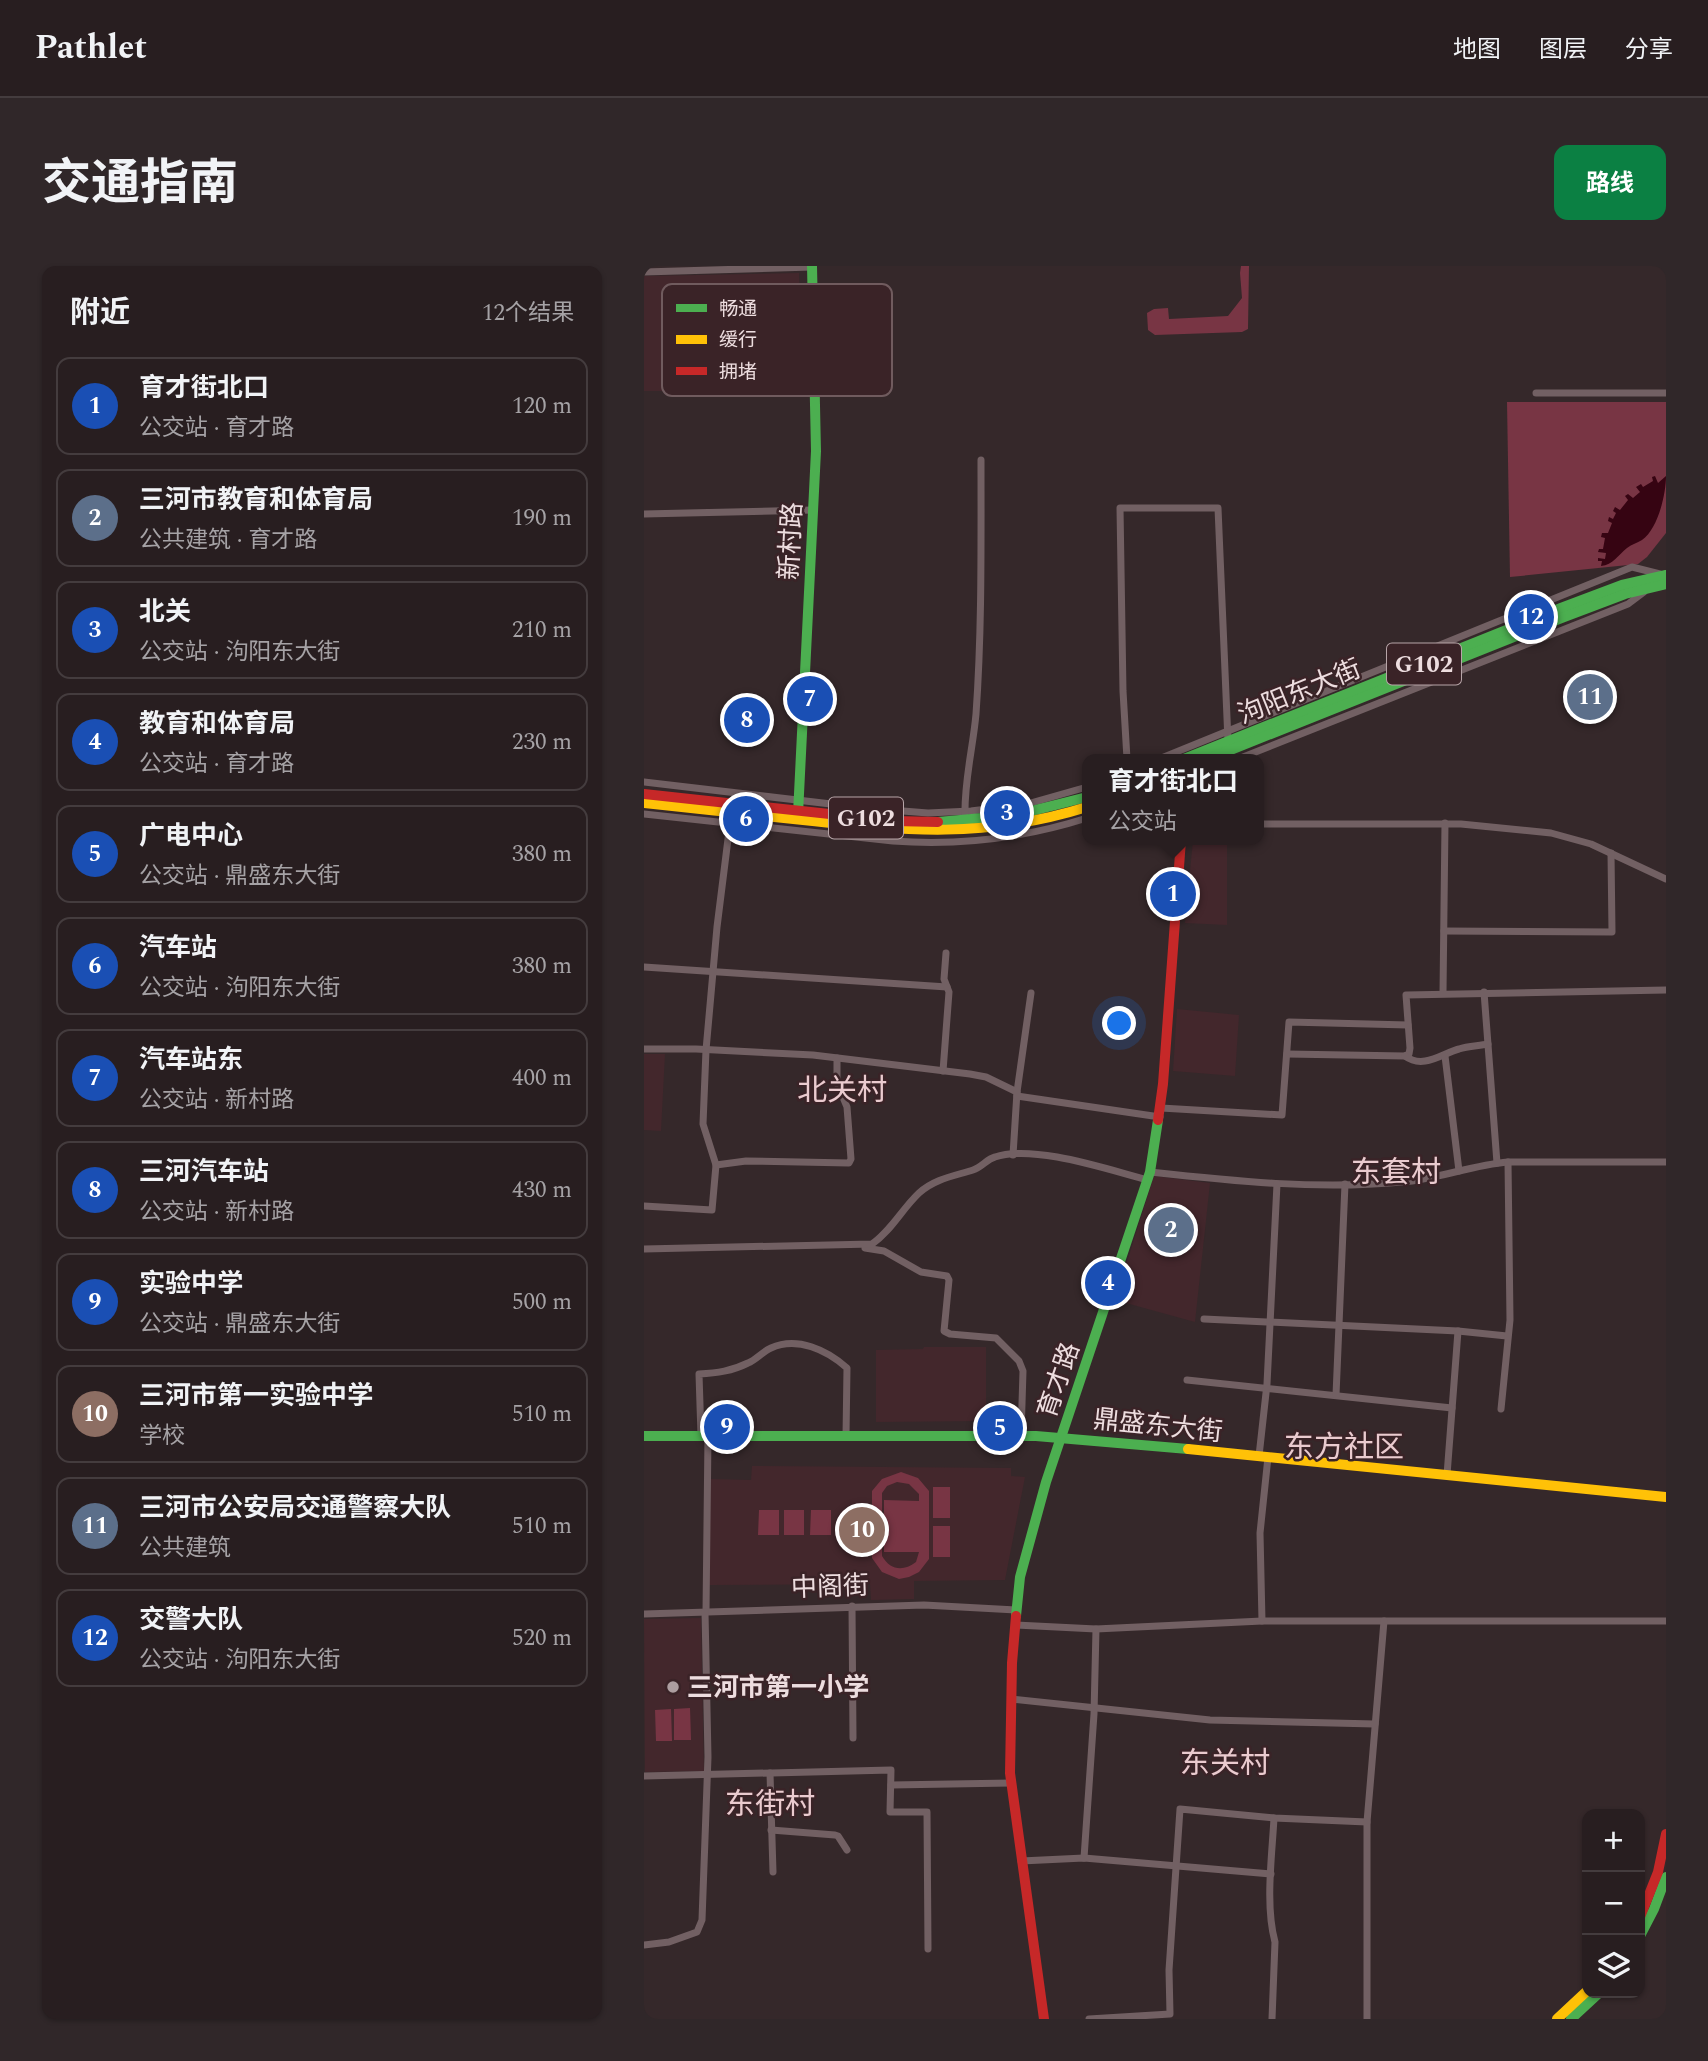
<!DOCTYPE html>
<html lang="zh">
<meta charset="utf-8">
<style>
body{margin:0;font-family:Spectral,"Noto Sans SC",serif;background:#302729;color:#f1f3f6}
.controls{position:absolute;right:21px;bottom:21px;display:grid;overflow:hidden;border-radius:14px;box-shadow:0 2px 5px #0004}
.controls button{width:63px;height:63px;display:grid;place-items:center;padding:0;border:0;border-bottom:2px solid #443c3e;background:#281e20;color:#f1f3f6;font:35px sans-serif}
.you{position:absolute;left:476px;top:758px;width:24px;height:24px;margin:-18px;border:5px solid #fff;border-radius:50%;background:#1a73e8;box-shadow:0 0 0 10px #1a73e833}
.badge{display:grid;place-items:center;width:46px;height:46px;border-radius:50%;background:#0b8043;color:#fff;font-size:23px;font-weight:700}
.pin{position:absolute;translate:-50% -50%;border:4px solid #fff;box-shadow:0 2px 7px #0006}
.popup{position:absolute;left:438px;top:488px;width:182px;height:91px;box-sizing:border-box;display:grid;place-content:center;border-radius:14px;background:#281e20;filter:drop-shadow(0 2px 5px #0005);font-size:23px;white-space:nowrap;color:#a5a2a5}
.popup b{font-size:26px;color:#f1f3f6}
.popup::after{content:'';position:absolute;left:50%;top:100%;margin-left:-14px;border:14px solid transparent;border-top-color:#281e20}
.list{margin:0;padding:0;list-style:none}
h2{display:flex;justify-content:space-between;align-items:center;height:91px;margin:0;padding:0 28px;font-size:30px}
h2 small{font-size:23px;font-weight:400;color:#a5a2a5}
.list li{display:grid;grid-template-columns:46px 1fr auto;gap:21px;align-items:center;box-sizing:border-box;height:98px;margin:0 14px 14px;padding:0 14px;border:2px solid #443c3e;border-radius:14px}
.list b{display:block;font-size:26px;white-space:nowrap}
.list p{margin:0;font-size:23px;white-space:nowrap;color:#a5a2a5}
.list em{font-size:23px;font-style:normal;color:#a5a2a5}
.icon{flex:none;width:38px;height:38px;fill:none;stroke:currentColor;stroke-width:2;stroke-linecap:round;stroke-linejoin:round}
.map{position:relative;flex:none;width:1022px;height:1753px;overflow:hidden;border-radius:14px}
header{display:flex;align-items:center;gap:42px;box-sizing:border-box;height:98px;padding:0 35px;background:#281e20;border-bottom:2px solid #443c3e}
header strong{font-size:33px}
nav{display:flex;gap:38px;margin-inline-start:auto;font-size:24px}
.intro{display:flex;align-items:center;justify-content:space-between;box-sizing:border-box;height:168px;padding:0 42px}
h1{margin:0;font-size:49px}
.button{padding:18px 32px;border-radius:14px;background:#0b8043;color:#fff;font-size:24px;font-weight:700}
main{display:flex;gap:42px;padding:0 42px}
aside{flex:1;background:#281e20;border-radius:14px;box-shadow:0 2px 5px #0004}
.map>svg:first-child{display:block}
.built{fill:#43272c}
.green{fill:#783544;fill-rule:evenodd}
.water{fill:#360412}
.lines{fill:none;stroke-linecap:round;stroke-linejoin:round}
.street{stroke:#726063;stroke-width:7}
.fast{stroke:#4caf50;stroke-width:10}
.slow{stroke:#ffc107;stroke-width:10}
.jam{stroke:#c62828;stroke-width:10}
.poi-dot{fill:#ad9ea0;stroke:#3a2327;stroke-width:2.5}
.labels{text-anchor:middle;stroke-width:5;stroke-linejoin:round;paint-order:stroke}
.shield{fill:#3a2327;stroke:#b7a5a8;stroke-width:2}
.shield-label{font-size:24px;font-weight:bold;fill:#eddddf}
.street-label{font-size:26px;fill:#eddddf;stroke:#3a2327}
.poi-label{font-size:26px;font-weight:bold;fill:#eddddf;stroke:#3a2327;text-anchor:start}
.quarter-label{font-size:30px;fill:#eacbcf;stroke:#3a2327}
.key{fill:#3a2327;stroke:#705b5e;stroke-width:2}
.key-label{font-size:19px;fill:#eddddf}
</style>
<header>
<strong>Pathlet</strong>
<nav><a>地图</a><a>图层</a><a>分享</a></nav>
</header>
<div class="intro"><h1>交通指南</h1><a class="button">路线</a></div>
<main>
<aside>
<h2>附近<small>12个结果</small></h2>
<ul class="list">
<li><span class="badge" style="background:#1a4fb4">1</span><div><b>育才街北口</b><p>公交站 · 育才路</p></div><em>120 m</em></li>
<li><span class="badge" style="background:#5c6f8a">2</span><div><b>三河市教育和体育局</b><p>公共建筑 · 育才路</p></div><em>190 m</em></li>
<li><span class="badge" style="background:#1a4fb4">3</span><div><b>北关</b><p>公交站 · 泃阳东大街</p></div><em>210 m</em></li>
<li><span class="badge" style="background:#1a4fb4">4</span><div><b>教育和体育局</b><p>公交站 · 育才路</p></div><em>230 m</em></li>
<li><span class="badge" style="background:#1a4fb4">5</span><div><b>广电中心</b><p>公交站 · 鼎盛东大街</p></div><em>380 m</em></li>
<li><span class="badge" style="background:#1a4fb4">6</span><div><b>汽车站</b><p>公交站 · 泃阳东大街</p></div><em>380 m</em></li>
<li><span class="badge" style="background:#1a4fb4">7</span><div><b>汽车站东</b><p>公交站 · 新村路</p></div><em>400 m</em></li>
<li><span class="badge" style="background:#1a4fb4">8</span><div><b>三河汽车站</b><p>公交站 · 新村路</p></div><em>430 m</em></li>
<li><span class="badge" style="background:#1a4fb4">9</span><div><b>实验中学</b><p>公交站 · 鼎盛东大街</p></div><em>500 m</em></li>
<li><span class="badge" style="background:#8d6e63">10</span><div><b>三河市第一实验中学</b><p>学校</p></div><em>510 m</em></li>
<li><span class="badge" style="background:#5c6f8a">11</span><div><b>三河市公安局交通警察大队</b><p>公共建筑</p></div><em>510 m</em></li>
<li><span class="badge" style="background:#1a4fb4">12</span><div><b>交警大队</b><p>公交站 · 泃阳东大街</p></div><em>520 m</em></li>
</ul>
</aside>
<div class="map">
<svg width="1022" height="1753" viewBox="0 0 1022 1753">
<rect width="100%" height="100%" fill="#35282a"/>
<!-- built -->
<g class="built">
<polygon points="155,7 158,119 25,121 25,125 0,125 0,10"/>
<polygon points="549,574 583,574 583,659 541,657"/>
<polygon points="533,743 595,749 591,810 529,805"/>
<polygon points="0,788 21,788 17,865 0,864"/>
<polygon points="510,910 566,917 551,1056 471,1034"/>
<polygon points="280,1081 342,1081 342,1155 232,1156 232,1084 279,1083"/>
<polygon points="108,1200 367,1202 367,1210 381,1211 361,1314 270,1315 270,1333 227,1334 226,1318 65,1319 66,1213 107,1214"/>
<polygon points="57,1352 60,1505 1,1506 0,1353"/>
</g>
<!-- green -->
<g class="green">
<polygon points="597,0 605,0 604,63 598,66 511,69 504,64 503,47 510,43 524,42 525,53 584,50 598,32 596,7"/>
<polygon points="863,136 1022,136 1022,267 1003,291 994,298 866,311"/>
<path d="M 257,1206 L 274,1212 L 285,1225 L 285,1293 L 275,1306 L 265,1311 L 255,1313 L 238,1306 L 228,1292 L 228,1225 L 238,1213 ZM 253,1216 L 265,1218 L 275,1228 L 275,1235 L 240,1234 L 240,1286 L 275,1286 L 272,1296 C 259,1306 246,1304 238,1290 L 238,1227 L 243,1220 Z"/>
<rect x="289" y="1221" width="17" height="31"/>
<polygon points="115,1244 135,1244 135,1269 114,1269"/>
<rect x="140" y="1244" width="20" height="25"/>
<polygon points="167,1244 187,1244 187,1269 166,1269"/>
<rect x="289" y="1260" width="17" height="31"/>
<polygon points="46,1442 47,1474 30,1474 30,1443"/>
<polygon points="27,1443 28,1475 12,1475 11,1444"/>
</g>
<!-- water -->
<path class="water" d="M 1011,210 L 1014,217 L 1022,210 C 1022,228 1014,263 998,274 C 993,277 988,278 983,282 C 974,289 969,299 957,300 L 958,295 L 954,295 L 954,292 L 961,293 L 962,287 L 954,286 L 955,283 L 959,283 L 961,272 L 957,271 L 958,267 L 964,267 L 968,257 L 964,255 L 965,251 L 969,253 L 972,247 L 969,245 L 971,241 L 976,244 L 984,234 L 981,230 L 984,228 L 989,232 L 996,226 L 992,221 L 997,218 L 999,221 L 1009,215 L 1008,211 Z"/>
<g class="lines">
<!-- street -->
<g class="street">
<polyline points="0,6 168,1"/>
<polyline points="892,127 1022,127"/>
<polyline points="0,248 169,244"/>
<polyline points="483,493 479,425 476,242 574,242 584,475"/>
<polyline points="515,493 988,301 1016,308"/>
<polyline points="594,493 984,338 1000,326"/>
<polyline points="0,516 221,542 284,547 327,545 383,538 443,521"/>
<path d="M 0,548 L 249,575 C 316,580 380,572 443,552"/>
<path d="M 321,550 C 320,515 329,482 332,448 C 338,364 337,279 337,194"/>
<polyline points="615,558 817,558 907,567 947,578 1022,613"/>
<polyline points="800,665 968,666 967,587"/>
<polyline points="0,701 303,721"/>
<polyline points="840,726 853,897"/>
<polyline points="799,727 801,557"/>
<polyline points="0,783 52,783 169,789 326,808 342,811 373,826"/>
<polyline points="643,788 761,790 765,788 766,782 762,729 1022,724"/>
<path d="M 761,790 C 779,804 799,787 815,783 C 824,780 834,780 844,778"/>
<polyline points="801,790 815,905"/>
<polyline points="299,805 305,726 300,713 302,687"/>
<polyline points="373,830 516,851"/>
<polyline points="517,842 638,849 645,756 764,759"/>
<polyline points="369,889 373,826 387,727"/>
<polyline points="72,899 102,895 205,897 207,893 203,841 193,817 193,792"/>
<path d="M 506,906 C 589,915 674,924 758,916 C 794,913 828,899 864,896 L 1022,896"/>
<polyline points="0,940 68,944 72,899 59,858 62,784 73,661 86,557"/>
<polyline points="221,982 240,985 277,1006 303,1010 305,1014 300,1065 306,1068 352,1072 375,1095 379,1105 377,1170"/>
<path d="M 0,983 L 228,978 C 247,965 258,943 275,927 C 290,913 310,910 329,904 C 338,901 343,893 351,891 C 390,878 465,904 504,914"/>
<polyline points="560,1053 814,1065 863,1070"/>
<polyline points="543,1114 808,1142"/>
<polyline points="692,1129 701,918"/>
<polyline points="857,1143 866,1054 864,896"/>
<path d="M 57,1170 L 55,1108 C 73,1107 88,1105 104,1097 C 112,1094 118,1086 127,1082 C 153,1070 183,1084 203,1102 L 202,1170"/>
<polyline points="615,1190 623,1118 633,918"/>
<polyline points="803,1209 814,1065"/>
<polyline points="208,1340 209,1472"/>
<polyline points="62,1346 64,1170"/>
<polyline points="0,1348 280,1339 372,1344"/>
<polyline points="618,1355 616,1267 624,1191"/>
<polyline points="371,1359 452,1363 618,1355 1022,1355"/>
<polyline points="367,1433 566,1454 731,1458"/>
<polyline points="126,1507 129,1606"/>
<polyline points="0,1510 247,1504 246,1546 283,1546 284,1683"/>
<polyline points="247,1519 367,1517"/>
<polyline points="127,1564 191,1569 194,1570 203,1584"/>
<polyline points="440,1592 450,1448 452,1363"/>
<polyline points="377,1595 440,1592 627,1608"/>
<polyline points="0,1679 25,1676 53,1666 58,1654 64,1491 61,1346"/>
<polyline points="445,1753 526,1748 525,1704 536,1543 630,1552 723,1556"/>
<path d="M 628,1753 L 631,1676 C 621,1639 628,1590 630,1552"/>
<polyline points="723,1753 723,1556 740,1355"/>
</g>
<!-- fast -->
<g class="fast">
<polyline points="540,493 917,342 978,319 1022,309"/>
<polyline points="564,493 920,351 981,328 1022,318"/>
<polyline points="154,548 172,185 168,0"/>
<polyline points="294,556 372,549 443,531"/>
<polyline points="0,1170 392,1170 544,1183"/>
<polyline points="372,1350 376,1311 402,1216 506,906 514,854"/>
<polyline points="996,1670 1010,1643 1022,1611"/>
<polyline points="927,1753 955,1727"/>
</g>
<!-- slow -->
<g class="slow">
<path d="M 0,537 C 53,543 106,548 159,554 C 263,565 340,573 443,541"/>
<polyline points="544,1183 1022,1231"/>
<polyline points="913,1753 943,1725"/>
</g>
<!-- jam -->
<g class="jam">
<polyline points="0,528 251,555 294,556"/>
<polyline points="514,854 519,818 537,574"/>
<polyline points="372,1350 368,1397 366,1507 400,1753"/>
<polyline points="996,1651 1014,1606 1022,1568"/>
</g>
</g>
<!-- markers -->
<circle class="poi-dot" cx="29" cy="1421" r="7"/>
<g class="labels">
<!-- shield labels -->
<g class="shield">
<rect x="743" y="377.5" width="74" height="41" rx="5"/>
<rect x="185" y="531.5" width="74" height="41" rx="5"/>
</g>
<g class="shield-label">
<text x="780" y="406">G102</text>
<text x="222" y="560">G102</text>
</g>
<!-- street labels -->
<g class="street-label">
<text transform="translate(146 275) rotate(-87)" y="9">新村路</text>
<text transform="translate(655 425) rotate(-22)" y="9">泃阳东大街</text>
<text transform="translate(414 1114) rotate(-71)" y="9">育才路</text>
<text transform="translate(514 1159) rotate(6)" y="9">鼎盛东大街</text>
<text transform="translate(186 1320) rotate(-2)" y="9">中阁街</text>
</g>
<!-- poi labels -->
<g class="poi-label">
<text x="43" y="1430">三河市第一小学</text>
</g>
<!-- quarter labels -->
<g class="quarter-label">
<text x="198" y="834">北关村</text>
<text x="752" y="916">东套村</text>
<text x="700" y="1191">东方社区</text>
<text x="581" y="1507">东关村</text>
<text x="126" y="1548">东街村</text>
</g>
</g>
<!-- legend -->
<rect x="18" y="18" width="230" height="112" rx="10" class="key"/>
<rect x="32" y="38" width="31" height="8" fill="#4caf50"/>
<rect x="32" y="69" width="31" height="9" fill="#ffc107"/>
<rect x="32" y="101" width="31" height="8" fill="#c62828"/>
<g class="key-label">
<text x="75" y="49">畅通</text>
<text x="75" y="80">缓行</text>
<text x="75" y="112">拥堵</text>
</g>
</svg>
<div class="controls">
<button>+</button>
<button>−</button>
<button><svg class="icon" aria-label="layers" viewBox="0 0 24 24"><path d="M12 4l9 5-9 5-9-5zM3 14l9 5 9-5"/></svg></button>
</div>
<div class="you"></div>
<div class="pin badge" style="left:529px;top:628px;background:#1a4fb4">1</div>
<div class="popup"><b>育才街北口</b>公交站</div>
<div class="pin badge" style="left:527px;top:964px;background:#5c6f8a">2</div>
<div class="pin badge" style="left:363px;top:547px;background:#1a4fb4">3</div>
<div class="pin badge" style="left:464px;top:1017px;background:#1a4fb4">4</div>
<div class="pin badge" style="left:356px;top:1162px;background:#1a4fb4">5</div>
<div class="pin badge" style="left:102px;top:553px;background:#1a4fb4">6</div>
<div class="pin badge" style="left:166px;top:433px;background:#1a4fb4">7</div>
<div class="pin badge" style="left:103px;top:454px;background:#1a4fb4">8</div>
<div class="pin badge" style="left:83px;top:1161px;background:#1a4fb4">9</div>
<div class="pin badge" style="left:218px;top:1264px;background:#8d6e63">10</div>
<div class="pin badge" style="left:946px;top:431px;background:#5c6f8a">11</div>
<div class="pin badge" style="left:887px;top:351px;background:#1a4fb4">12</div>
</div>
</main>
